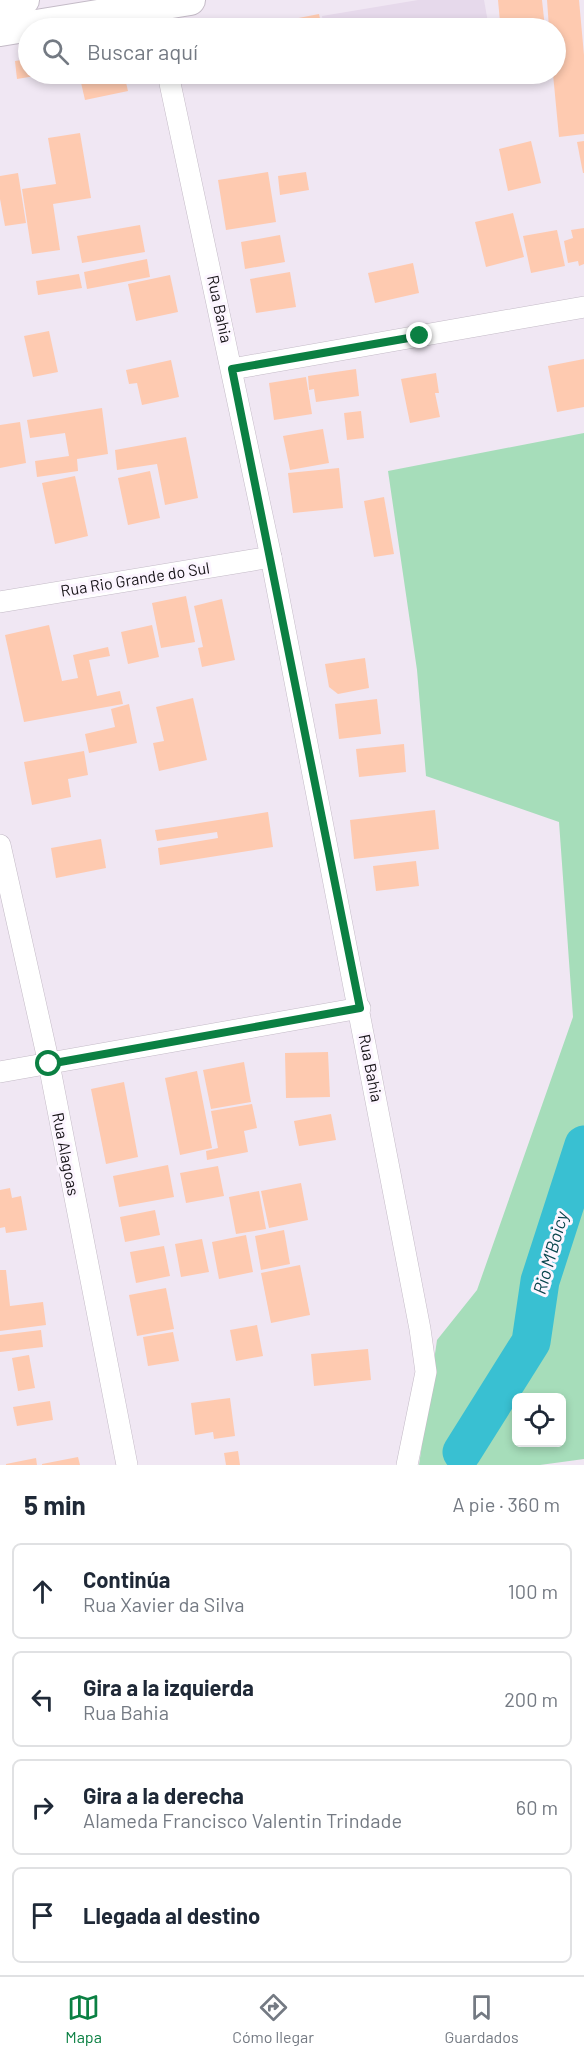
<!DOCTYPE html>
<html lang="es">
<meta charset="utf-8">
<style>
body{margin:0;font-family:Barlow,sans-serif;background:#f2f2f3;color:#1f2937}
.controls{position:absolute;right:18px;bottom:18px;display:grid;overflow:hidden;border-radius:9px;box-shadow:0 3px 9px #0003}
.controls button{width:54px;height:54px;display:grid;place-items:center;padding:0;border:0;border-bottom:2px solid #e0e1e3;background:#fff;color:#1f2937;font:30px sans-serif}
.stop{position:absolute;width:18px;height:18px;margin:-14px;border:4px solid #0b8043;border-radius:50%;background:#fff}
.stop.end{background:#0b8043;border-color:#fff;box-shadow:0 2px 6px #0008}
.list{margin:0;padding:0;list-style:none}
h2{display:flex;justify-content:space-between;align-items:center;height:78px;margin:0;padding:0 24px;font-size:26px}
h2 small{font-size:20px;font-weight:400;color:#747a83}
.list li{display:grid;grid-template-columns:39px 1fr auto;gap:18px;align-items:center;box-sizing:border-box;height:96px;margin:0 12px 12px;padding:0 12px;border:2px solid #e0e1e3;border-radius:9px}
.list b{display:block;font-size:22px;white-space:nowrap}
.list p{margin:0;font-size:20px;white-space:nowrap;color:#747a83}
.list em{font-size:20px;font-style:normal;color:#747a83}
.icon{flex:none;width:33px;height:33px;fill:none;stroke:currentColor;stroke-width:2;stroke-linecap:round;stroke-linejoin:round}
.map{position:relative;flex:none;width:584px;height:1465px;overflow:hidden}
.search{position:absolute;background:#fff;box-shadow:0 3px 9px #0003;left:18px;right:18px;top:18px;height:66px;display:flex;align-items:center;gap:15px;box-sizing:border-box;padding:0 21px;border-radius:33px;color:#747a83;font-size:22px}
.sheet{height:510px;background:#fff}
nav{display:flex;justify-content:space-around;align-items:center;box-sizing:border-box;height:84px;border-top:2px solid #e0e1e3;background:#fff;font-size:16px;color:#747a83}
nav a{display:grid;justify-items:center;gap:3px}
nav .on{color:#0b8043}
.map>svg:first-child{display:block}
.built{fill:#e6d9eb}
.green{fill:#a6ddba;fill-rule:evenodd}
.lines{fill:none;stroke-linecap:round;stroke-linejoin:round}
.river{stroke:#39c0d2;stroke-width:39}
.building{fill:#fecab0}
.minor-casing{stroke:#c4bbc7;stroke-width:22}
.secondary-casing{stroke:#c4bbc7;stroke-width:32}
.minor{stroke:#fff;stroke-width:21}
.secondary{stroke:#fff;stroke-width:30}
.route{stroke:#0b8043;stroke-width:8}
.labels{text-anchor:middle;stroke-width:6;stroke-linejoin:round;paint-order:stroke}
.street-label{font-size:16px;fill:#161317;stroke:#fcf5ff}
.water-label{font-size:18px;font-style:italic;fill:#07444c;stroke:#fcf5ff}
</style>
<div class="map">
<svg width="584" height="1465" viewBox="0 0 584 1465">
<rect width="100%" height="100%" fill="#f0e7f3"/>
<!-- built -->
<polygon class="built" points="418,0 484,0 489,28 324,28 322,16"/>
<!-- green -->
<path class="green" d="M 584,433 L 584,1459 L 540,1465 L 419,1465 L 437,1340 L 477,1290 L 573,1017 L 559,822 L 426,776 L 417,670 L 388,471 ZM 516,1398 L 562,1398 L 562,1442 L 516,1442 Z"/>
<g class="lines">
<!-- river -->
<polyline class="river" points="462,1452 531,1342 540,1281 584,1145"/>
</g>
<!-- building -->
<g class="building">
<polygon points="498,0 542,0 545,28 524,28 523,20 500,22"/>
<polygon points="547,0 579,0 584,55 584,134 559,137 553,74 556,74 556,28 549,28"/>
<polygon points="319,14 322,28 279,28 278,22"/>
<polygon points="28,59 28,74 35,74 35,76 17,79 15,61"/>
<polygon points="47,74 78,74 79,78 49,83"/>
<polygon points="79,74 124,74 128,91 85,100"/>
<polygon points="80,133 91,198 53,204 60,250 32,254 22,189 56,184 48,138"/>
<polygon points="531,141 541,183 508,191 499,149"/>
<polygon points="584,141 584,173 583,173 577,142"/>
<polygon points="268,172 276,222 226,230 218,180"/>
<polygon points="306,172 309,190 280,195 278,176"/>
<polygon points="18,173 26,223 5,226 0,199 0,176"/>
<polygon points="513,213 524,257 486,267 475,222"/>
<polygon points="140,225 145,252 82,263 77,236"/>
<polygon points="584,228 584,264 579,266 578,261 568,263 564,241 573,238 571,230"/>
<polygon points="557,230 565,266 531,273 523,236"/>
<polygon points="280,235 285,262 245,269 241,242"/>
<polygon points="147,259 150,277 87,289 84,272"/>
<polygon points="413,263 419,293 375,303 368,273"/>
<polygon points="290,272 296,307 256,313 250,279"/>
<polygon points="79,274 82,288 38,295 36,281"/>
<polygon points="170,275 178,312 136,321 128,284"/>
<polygon points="49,331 58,372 33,377 24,336"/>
<polygon points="584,359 584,407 557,412 548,366"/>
<polygon points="171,360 179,397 142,405 137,383 129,384 126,370"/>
<polygon points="356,369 359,396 316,402 314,389 309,390 308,376"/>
<polygon points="436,373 439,393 435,393 440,417 410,423 401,379"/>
<polygon points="306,377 312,414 274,420 269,383"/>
<polygon points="102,408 108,454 77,459 78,471 37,477 35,461 69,456 65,433 30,438 27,420"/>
<polygon points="361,411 364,438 347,440 344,413"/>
<polygon points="20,422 26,463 0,468 0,425"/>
<polygon points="323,429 329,463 290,470 283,436"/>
<polygon points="186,437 198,498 165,505 157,464 117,470 115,450"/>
<polygon points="339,468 343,508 293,513 288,473"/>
<polygon points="150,471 160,518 128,525 118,478"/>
<polygon points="75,476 88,536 55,544 42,483"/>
<polygon points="384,497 394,554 374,557 364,501"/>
<polygon points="186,596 195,642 161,648 152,603"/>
<polygon points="222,599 235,660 202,667 198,648 203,647 194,606"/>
<polygon points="49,625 62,681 78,678 73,655 108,647 110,656 89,660 97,696 120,691 123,704 24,722 5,635"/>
<polygon points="152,625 159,657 128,664 121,632"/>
<polygon points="365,658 369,688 338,694 329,687 325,664"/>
<polygon points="193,698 207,760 159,771 153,743 164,741 156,707"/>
<polygon points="377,699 381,734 339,739 335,704"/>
<polygon points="129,704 137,743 89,753 85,734 115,727 111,709"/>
<polygon points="404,744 406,772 359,777 356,749"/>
<polygon points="84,751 88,775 68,779 71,797 32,805 24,762"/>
<polygon points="435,810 439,849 354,859 350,820"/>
<polygon points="268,812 273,847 160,865 158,848 218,838 217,832 157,841 155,830"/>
<polygon points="101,839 106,868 56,878 51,848"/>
<polygon points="416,861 419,886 376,891 373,866"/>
<polygon points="328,1052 330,1097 286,1098 285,1053"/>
<polygon points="244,1062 251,1102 211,1109 203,1070"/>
<polygon points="197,1071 212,1148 180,1155 165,1078"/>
<polygon points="124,1082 138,1157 106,1164 91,1089"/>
<polygon points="252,1104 257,1128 244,1131 248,1152 207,1160 206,1151 218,1148 211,1111"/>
<polygon points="331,1114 336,1140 299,1146 294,1121"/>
<polygon points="168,1165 174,1197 119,1207 113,1176"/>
<polygon points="218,1166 224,1196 186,1203 180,1173"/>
<polygon points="301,1183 308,1220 269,1228 261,1191"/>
<polygon points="10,1188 12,1198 21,1196 27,1230 6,1233 5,1227 0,1228 0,1190"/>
<polygon points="259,1191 266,1229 236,1234 229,1197"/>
<polygon points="155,1210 160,1235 125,1242 120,1217"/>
<polygon points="284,1230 290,1264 261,1270 255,1236"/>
<polygon points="246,1235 253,1272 219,1279 212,1242"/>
<polygon points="202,1239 209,1272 181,1277 175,1244"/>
<polygon points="164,1246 170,1276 136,1283 130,1252"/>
<polygon points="300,1265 310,1315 271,1323 261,1273"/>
<polygon points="0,1270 6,1270 10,1306 43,1302 46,1325 0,1331"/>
<polygon points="166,1288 174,1329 137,1336 129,1295"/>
<polygon points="257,1325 263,1356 236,1361 230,1330"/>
<polygon points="41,1330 43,1347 0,1352 0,1335"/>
<polygon points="173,1332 179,1361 148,1366 143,1337"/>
<polygon points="368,1349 371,1380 314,1386 311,1354"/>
<polygon points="29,1355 35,1388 18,1391 12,1358"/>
<polygon points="230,1398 235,1436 214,1439 213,1432 195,1435 191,1403"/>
<polygon points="50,1401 53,1420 17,1426 13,1407"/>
<polygon points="238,1451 240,1465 226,1465 224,1453"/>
<polygon points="78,1457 80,1465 42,1465 42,1464"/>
<polygon points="36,1458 37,1465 6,1465 6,1464"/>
</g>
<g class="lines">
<!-- minor casing -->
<g class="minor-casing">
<g id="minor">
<polyline points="153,0 159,28"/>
<polyline points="168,74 271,557 420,1329 426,1372 407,1465"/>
<polyline points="232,369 584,307"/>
<polyline points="0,602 271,557"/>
<polyline points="0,845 49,1064 127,1465"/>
<polyline points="0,1072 360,1008"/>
</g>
</g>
<!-- secondary casing -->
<g class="secondary-casing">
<g id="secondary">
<polyline points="0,4 24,0"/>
<polyline points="0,31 190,0"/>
</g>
</g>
<!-- minor -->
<use href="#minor" class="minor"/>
<!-- secondary -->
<use href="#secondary" class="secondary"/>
</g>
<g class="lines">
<!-- route -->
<polyline class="route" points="49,1064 360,1008 232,369 420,336"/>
</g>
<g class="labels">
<!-- street labels -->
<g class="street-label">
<text transform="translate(220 309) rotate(78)" y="6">Rua Bahia</text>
<text transform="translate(135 579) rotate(-9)" y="6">Rua Rio Grande do Sul</text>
<text transform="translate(371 1068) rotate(79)" y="6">Rua Bahia</text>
<text transform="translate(66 1154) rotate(79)" y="6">Rua Alagoas</text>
</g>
<!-- water labels -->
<g class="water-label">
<text transform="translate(551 1253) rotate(-74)" y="6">Rio M'Boicy</text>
</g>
</g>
</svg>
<div class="controls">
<button><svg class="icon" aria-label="locate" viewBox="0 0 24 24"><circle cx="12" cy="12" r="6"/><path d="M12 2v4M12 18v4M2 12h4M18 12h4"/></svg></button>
</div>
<div class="stop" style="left:49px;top:1064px"></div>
<div class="stop end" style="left:420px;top:336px"></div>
<div class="search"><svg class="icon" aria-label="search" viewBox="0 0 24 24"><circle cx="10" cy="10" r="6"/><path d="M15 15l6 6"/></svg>Buscar aquí</div>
</div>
<section class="sheet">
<h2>5 min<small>A pie · 360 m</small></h2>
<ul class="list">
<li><svg class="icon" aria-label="ahead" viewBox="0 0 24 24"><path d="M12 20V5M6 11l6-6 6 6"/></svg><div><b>Continúa</b><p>Rua Xavier da Silva</p></div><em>100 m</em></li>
<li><svg class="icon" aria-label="left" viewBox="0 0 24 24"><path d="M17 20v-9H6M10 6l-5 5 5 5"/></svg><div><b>Gira a la izquierda</b><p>Rua Bahia</p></div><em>200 m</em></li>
<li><svg class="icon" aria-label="right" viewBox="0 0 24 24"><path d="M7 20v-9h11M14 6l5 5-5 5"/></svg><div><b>Gira a la derecha</b><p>Alameda Francisco Valentin Trindade</p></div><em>60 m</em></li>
<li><svg class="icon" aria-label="arrive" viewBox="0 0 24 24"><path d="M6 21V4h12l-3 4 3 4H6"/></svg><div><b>Llegada al destino</b></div></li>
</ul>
</section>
<nav>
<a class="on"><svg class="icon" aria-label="map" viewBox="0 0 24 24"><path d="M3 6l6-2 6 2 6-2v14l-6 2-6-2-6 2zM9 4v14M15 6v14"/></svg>Mapa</a>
<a><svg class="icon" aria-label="directions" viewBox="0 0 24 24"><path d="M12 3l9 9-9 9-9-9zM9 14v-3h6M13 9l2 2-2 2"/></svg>Cómo llegar</a>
<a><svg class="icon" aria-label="saved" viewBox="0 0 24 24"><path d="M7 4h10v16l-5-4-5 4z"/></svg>Guardados</a>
</nav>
